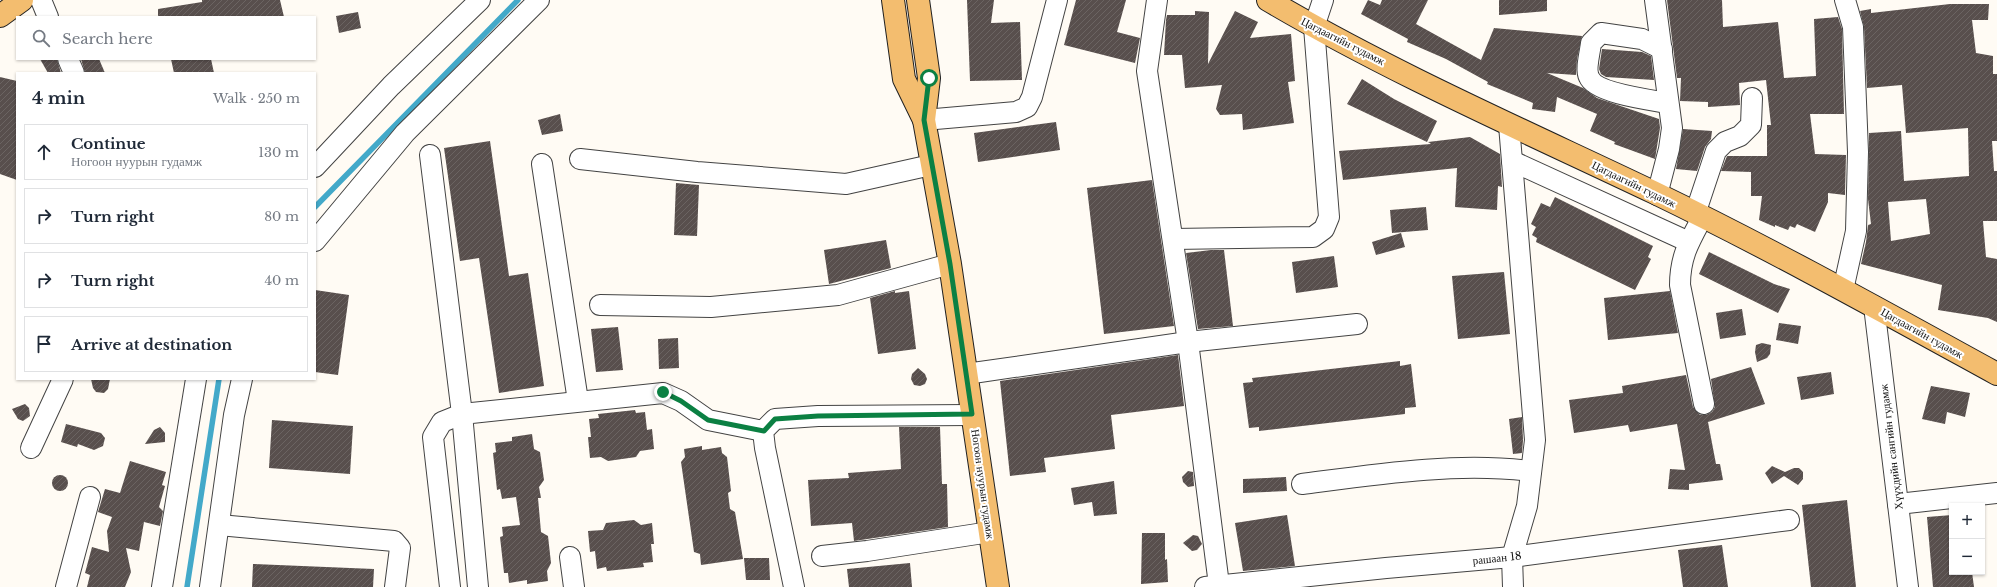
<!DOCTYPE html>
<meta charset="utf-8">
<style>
body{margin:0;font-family:"Libre Baskerville",serif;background:#f2f2f3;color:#1f2937}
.controls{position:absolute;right:12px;bottom:12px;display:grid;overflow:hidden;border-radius:0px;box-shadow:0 1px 3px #0004}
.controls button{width:36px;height:36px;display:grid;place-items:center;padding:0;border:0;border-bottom:1px solid #e0e1e3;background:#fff;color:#1f2937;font:20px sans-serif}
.stop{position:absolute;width:12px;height:12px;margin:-9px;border:3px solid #0b8043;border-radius:50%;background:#fff}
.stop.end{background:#0b8043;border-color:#fff;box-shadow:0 1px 4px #0008}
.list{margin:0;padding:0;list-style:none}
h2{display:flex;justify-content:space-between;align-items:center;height:52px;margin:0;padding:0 16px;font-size:17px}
h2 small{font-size:13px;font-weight:400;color:#747a83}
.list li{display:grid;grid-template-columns:26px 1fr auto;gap:12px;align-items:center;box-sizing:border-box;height:56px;margin:0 8px 8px;padding:0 8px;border:1px solid #e0e1e3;border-radius:0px}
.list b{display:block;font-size:15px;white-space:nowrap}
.list p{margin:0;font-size:13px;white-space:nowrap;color:#747a83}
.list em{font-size:13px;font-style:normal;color:#747a83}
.icon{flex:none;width:22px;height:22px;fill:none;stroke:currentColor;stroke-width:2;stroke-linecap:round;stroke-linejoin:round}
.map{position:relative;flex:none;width:1997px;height:587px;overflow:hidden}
.search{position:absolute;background:#fff;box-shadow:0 1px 3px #0004;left:16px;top:16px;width:300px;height:44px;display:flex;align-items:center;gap:10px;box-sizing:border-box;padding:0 14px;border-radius:0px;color:#747a83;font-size:15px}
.panel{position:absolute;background:#fff;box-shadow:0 1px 3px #0004;left:16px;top:72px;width:300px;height:308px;border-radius:0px}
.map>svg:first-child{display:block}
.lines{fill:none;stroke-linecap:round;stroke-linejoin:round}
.stream{stroke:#43a9c9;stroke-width:5.5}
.building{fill:url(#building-hatch);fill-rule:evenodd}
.minor-casing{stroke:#434343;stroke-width:22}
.major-casing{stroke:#212121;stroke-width:24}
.minor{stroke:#fff;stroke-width:20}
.major{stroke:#f3bd6f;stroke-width:22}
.route{stroke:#0b8043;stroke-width:5}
.labels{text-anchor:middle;stroke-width:4;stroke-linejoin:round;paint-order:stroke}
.street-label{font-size:11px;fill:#101010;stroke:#fff}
</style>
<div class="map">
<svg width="1997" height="587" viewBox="0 0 1997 587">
<defs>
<pattern id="building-hatch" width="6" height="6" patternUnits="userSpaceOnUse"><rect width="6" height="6" fill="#584f4d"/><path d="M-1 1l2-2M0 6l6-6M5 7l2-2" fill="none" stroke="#6b6462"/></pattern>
</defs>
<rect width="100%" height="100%" fill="#fffbf4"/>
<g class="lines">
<!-- stream -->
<g class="stream">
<polyline points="315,207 518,0"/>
<polyline points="187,587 219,379"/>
</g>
</g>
<!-- building -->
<g class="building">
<polygon points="202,0 280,0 284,17 158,17 158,9 202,2"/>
<polygon points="967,0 994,0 991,23 1020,22 1022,80 970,81"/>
<polygon points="1076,0 1126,0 1117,32 1140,38 1135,63 1064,45"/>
<polygon points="1368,0 1380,5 1382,0 1428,0 1416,24 1481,60 1494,28 1582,36 1577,59 1576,75 1547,73 1583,88 1597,98 1659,119 1660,128 1655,159 1614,144 1615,142 1590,131 1597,114 1557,97 1555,112 1532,109 1533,103 1487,84 1488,82 1446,59 1407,42 1408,39 1361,14"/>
<polygon points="1499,0 1547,0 1547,11 1499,15"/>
<polygon points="1667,0 1722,0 1723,27 1778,22 1784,78 1816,76 1814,19 1838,17 1842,29 1844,114 1810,114 1815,154 1846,155 1845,195 1828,193 1828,202 1815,232 1797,224 1795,228 1790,226 1788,230 1775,225 1775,227 1759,220 1762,196 1751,196 1751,172 1721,171 1727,156 1767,156 1767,125 1771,125 1766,80 1739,83 1740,105 1708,107 1708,102 1680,101 1681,78 1677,78"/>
<path d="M 1950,4 L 1989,4 L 1988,20 L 1972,20 L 1976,53 L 1993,56 L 1993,74 L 1997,74 L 1997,141 L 1992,141 L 1994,171 L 1997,171 L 1997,221 L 1983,221 L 1986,257 L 1997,259 L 1997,322 L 1988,318 L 1938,310 L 1942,285 L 1861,264 L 1866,242 L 1868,225 L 1871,224 L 1868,199 L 1869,133 L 1901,131 L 1904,181 L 1969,176 L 1968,128 L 1906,133 L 1902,85 L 1867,88 L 1864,27 L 1860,11 L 1871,9 L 1871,13 ZM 1926,199 L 1930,234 L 1891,241 L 1888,202 Z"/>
<polygon points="1195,11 1209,12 1208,64 1235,11 1258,22 1250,38 1291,34 1295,81 1288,82 1294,123 1243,130 1242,114 1220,115 1216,109 1222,85 1185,88 1182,55 1164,55 1166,20 1167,15 1195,15"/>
<polygon points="358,12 361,28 339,33 336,16"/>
<polygon points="1602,49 1642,52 1651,56 1654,80 1606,77 1601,74 1599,69"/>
<polygon points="40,59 57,59 61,73 48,73"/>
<polygon points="81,59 99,59 105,73 85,73"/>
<polygon points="171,59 211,59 214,73 174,73"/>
<polygon points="0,77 17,81 17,180 0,174"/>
<polygon points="1362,79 1394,99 1437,121 1427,142 1347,104"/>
<polygon points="560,114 563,131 542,135 538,120"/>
<polygon points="1056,122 1060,150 978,162 974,133"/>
<polygon points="1683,129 1712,131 1711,139 1705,147 1697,171 1676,169"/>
<polygon points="1470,137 1500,154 1502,187 1498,186 1497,210 1455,207 1457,168 1343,180 1339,151 1431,144 1428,142"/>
<polygon points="490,141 509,276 528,273 544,386 499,393 479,258 460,261 444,148"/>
<polygon points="1152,180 1174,326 1104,334 1087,188"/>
<polygon points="676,183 699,185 697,236 674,235"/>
<polygon points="1555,197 1653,246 1648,257 1651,259 1635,290 1536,242 1537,238 1532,235 1536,227 1531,224 1541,203 1550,207"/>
<polygon points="1426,207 1428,230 1392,233 1390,210"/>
<polygon points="1401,233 1405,247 1376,255 1372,242"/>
<polygon points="886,240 891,268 829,284 824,250"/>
<polygon points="1211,250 1224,250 1233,326 1198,329 1186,253"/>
<polygon points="1709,252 1774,284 1790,289 1778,313 1699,274"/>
<polygon points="1334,256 1338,287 1296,293 1292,262"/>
<polygon points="1504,272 1510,334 1458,339 1452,276"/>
<polygon points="315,290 349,295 338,375 315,372"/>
<polygon points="895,291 895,293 909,291 916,349 878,354 870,298"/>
<polygon points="1670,291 1678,333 1608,340 1604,298"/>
<polygon points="1742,309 1746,335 1720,339 1716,313"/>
<polygon points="1779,323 1801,326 1798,344 1776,340"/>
<polygon points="618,327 623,370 596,372 591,329"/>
<polygon points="678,338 679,368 659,369 658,339"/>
<polygon points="1762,343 1771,345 1770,354 1767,358 1757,362 1755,352 1756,345"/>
<polygon points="1178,355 1184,406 1111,415 1115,449 1044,458 1046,472 1010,476 1000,381"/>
<polygon points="1400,361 1400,366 1411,364 1416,407 1405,408 1405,414 1259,431 1259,427 1249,428 1243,383 1253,382 1252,378"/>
<polygon points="1751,367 1765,404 1708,422 1716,464 1720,464 1723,480 1689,484 1689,490 1668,489 1670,469 1685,470 1677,424 1630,432 1628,425 1574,433 1569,400 1623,393 1622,386 1686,375 1693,407 1700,415 1706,415 1712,412 1715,407 1711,379"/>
<polygon points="918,368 925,374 927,379 925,384 920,386 914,385 911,379 912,374"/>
<polygon points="1831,372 1834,394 1801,400 1797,377"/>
<polygon points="91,379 110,379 108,389 104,393 96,392 93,388"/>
<polygon points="1931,386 1970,393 1965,417 1947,412 1945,424 1922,419"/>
<polygon points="25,404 29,408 30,416 23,421 18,419 12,409"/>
<polygon points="635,410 636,413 645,412 647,430 652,429 654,449 640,451 636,457 608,461 601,457 590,458 588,437 591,437 589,419 599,418 598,414"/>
<polygon points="1522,417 1523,440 1522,453 1513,454 1509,419"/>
<polygon points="272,420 353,426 350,474 269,468"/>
<polygon points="66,424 101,433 105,438 103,446 94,450 78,444 77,447 61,442"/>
<polygon points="160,427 165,433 165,442 145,444 154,430"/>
<polygon points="899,427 940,427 942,484 947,484 948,527 854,541 852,523 811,526 808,480 849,478 848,473 901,469"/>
<polygon points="532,434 534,449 540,452 544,480 539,487 541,498 538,498 541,532 548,536 551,563 547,571 548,581 527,584 527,580 509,583 508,573 504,573 500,537 503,536 502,527 520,525 516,497 502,499 500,489 497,490 493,453 496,452 495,443 512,441 512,437"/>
<polygon points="702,446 702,450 721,447 722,453 727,457 731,491 728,493 730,509 735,512 743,559 701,565 700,554 694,552 681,462 685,457 684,449"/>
<polygon points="130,461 166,472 162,485 165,486 159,507 163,511 160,526 144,522 139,551 126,548 131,572 125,587 87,587 90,575 85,573 92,547 109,552 107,531 112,517 98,512 105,489 120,493"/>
<polygon points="1772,466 1785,472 1794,468 1799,468 1803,472 1803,479 1798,485 1784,476 1772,484 1765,473"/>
<polygon points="1188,471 1193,472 1194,486 1188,487 1183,482 1182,477"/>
<circle cx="60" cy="483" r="8"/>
<polygon points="1286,477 1287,491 1243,493 1243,479"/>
<polygon points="1114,481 1117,514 1094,516 1092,502 1074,505 1071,488"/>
<polygon points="1847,500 1856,587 1811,587 1802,505"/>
<polygon points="1287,515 1295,566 1243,571 1235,523"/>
<polygon points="1952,515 1952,572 1972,572 1974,587 1933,587 1927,517"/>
<polygon points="634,520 641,525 652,523 654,544 651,544 653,562 643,563 644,567 607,571 606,567 597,569 595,551 590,552 588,531 603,530 606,523"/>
<polygon points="1142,533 1165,533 1165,560 1167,559 1168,582 1141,584"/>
<polygon points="1193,535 1198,536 1202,544 1197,550 1192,551 1183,543"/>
<polygon points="1722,545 1728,587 1683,587 1678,550"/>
<polygon points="744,558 769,558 770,580 746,580"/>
<polygon points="910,563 912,587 849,587 847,569"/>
<polygon points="253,564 374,569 373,587 252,587"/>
</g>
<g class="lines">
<!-- minor casing -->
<g class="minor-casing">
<g id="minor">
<polyline points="41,0 48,17"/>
<polyline points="1157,0 1147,71 1188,342 1219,585"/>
<polyline points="1655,0 1672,128 1669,149 1657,195"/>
<path d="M 1662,49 L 1642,39 L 1601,33 L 1591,43 C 1590,53 1585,69 1589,77 C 1595,93 1651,100 1668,103"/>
<polyline points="68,59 74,73"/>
<polyline points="924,120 1016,112 1027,107 1032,97 1057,0"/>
<polyline points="1509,125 1535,440 1527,506 1512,557 1513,587"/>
<polyline points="430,155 462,414 442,422 433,437 450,587"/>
<polyline points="580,159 697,172 846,184 931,165"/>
<polyline points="1512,161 1689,242"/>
<polyline points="542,164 578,401"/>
<polyline points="315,167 391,86 480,0"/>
<polyline points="1695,214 1716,151 1725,142 1740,136 1751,125 1752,98"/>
<path d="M 1702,218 C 1689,242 1680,257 1680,285 L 1704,404"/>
<polyline points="1173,239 1313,237 1324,229 1329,217 1314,27 1323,0"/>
<polyline points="315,241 405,133 539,0"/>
<polyline points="1843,290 1856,231 1858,152 1853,27 1845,0"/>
<polyline points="600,305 711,307 838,295 950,264"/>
<polyline points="1874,306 1908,587"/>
<polyline points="966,374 1188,342 1357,324"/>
<polyline points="31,448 63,379"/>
<path d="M 1302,484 C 1378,474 1455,462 1531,471"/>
<polyline points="1898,504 1997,493"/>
<polyline points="219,525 394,541 400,548 395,587"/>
<polyline points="822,556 867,551 990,532"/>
<polyline points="570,557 574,587"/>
<polyline points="66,587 90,497"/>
<polyline points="162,587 196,379"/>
<polyline points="210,587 234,415 242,379"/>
<polyline points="478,587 462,414 663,393 681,401 708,420 763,431"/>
<polyline points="794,587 765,448 763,431 775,419 818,416 972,415"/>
<polyline points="1205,587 1386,568 1512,557 1789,520"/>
</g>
</g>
<!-- major casing -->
<g class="major-casing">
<g id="major">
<polyline points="893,0 904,79 924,120"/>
<polyline points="918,0 929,78 924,120 950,264 998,587"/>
<path d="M 1268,0 C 1392,73 1525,131 1655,193 C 1771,249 1884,312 1997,374"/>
<polyline points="0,16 22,0"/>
</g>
</g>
<!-- minor -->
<use href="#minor" class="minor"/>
<!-- major -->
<use href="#major" class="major"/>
</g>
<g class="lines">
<!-- route -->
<polyline class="route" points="663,392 681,401 708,420 764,431 775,419 818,416 972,414 950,264 924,120 929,78"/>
</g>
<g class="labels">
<!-- street labels -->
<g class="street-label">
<text transform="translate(1343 41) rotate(27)" y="4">Цагдаагийн гудамж</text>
<text transform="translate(1634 184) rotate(26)" y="4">Цагдаагийн гудамж</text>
<text transform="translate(1922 333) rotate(29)" y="4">Цагдаагийн гудамж</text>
<text transform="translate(1891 447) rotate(-97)" y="4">Хүүхдийн сангийн гудамж</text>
<text transform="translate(983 484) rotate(82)" y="4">Ногоон нуурын гудамж</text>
<text transform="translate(1497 558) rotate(-6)" y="4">рашаан 18</text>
</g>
</g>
</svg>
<div class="controls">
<button>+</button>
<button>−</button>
</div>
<div class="stop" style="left:929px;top:78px"></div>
<div class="stop end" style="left:663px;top:392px"></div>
<div class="search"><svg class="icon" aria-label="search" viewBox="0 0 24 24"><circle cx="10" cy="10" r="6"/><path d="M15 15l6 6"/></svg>Search here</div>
<section class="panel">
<h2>4 min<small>Walk · 250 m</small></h2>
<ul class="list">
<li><svg class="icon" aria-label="ahead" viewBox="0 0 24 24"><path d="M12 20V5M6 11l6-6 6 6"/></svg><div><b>Continue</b><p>Ногоон нуурын гудамж</p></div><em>130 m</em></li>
<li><svg class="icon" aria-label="right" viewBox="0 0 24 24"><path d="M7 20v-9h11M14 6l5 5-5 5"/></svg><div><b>Turn right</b></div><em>80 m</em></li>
<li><svg class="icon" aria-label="right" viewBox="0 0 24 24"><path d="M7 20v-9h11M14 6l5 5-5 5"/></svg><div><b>Turn right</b></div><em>40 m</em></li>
<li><svg class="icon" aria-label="arrive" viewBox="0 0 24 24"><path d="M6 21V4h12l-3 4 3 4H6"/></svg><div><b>Arrive at destination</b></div></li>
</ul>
</section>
</div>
